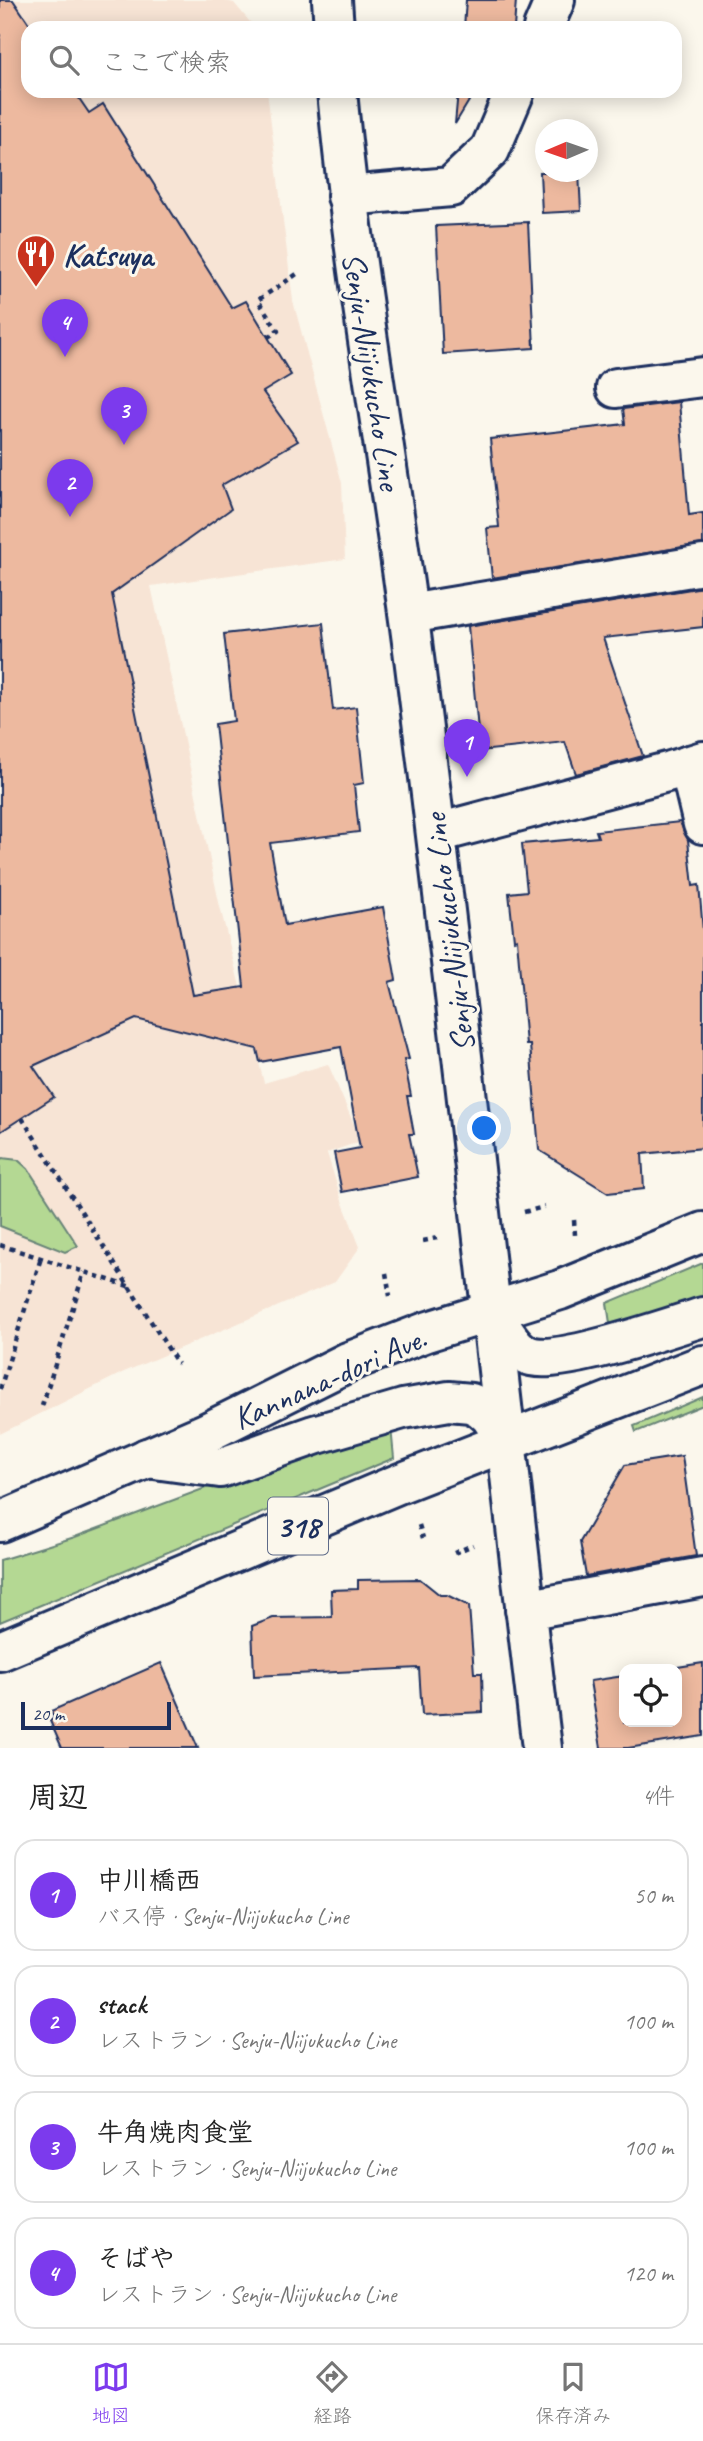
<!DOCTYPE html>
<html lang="ja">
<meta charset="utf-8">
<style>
body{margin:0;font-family:Caveat,"Klee One",sans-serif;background:#f2f2f2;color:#222}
.controls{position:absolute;right:21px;bottom:21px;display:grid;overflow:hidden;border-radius:14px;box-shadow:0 4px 18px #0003}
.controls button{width:63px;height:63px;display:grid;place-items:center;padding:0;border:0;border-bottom:2px solid #e0e0e0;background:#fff;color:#222;font:35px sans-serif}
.compass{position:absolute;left:535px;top:119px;width:63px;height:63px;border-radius:50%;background:#fff;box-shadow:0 4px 18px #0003;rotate:268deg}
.scale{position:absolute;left:21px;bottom:18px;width:150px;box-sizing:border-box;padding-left:7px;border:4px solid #1b2f5e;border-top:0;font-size:19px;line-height:24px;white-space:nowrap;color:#1b2f5e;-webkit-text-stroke:5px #fbf7ec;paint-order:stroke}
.you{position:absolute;left:485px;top:1129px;width:24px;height:24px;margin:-18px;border:5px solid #fff;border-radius:50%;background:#1a73e8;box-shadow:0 0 0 10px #1a73e833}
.badge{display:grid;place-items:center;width:46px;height:46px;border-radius:50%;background:#7c3aed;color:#fff;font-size:23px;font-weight:700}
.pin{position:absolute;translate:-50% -58px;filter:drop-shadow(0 2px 4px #0008)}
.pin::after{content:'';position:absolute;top:37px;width:24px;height:21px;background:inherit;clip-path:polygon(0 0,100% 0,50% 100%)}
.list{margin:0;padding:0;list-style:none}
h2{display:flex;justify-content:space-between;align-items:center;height:91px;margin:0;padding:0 28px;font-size:30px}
h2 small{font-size:23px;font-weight:400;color:#767676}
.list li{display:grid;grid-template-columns:46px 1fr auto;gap:21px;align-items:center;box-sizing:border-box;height:112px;margin:0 14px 14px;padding:0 14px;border:2px solid #e0e0e0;border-radius:21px}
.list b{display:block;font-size:26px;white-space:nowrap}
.list p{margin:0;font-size:23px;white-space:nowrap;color:#767676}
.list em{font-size:23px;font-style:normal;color:#767676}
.icon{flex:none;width:38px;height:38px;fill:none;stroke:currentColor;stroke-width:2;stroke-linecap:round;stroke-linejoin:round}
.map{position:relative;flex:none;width:703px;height:1748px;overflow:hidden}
.search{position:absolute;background:#fff;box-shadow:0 4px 18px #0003;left:21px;right:21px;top:21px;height:77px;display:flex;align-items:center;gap:18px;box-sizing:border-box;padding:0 24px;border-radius:21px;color:#767676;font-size:26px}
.sheet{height:595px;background:#fff}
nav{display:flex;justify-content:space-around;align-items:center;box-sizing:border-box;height:98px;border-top:2px solid #e0e0e0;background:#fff;font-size:19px;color:#767676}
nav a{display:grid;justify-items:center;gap:4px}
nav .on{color:#7c3aed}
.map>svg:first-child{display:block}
.built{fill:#f7e4d5}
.green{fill:#b4d893;stroke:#688478;stroke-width:2}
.building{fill:#edb99f;stroke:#1b2f5e;stroke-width:2}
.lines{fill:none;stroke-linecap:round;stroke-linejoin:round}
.minor-casing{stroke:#1b2f5e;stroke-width:44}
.major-casing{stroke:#1b2f5e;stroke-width:44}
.path{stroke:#1b2f5e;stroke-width:4.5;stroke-dasharray:5 5;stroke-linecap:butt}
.minor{stroke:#fbf7ec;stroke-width:38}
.major{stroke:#fbf7ec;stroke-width:38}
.labels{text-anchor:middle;stroke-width:6;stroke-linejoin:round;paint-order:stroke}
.shield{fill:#fbf7ec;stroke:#5e6b89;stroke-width:2}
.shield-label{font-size:32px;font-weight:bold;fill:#1b2f5e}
.poi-label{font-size:33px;font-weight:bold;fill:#1b2f5e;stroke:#fbf7ec;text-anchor:start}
.street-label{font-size:33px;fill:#1b2f5e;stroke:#fbf7ec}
</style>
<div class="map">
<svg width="703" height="1748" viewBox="0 0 703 1748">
<rect width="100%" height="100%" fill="#fbf7ec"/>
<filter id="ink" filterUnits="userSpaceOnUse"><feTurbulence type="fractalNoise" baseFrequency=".0143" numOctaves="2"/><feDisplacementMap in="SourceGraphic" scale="14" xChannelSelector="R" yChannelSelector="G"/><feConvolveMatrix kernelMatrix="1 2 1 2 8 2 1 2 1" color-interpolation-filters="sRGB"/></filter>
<g filter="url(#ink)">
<!-- built -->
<polygon class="built" points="0,0 221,0 234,3 255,28 28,28 28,91 267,91 293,301 342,483 345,559 151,586 220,907 264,1083 328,1064 361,1141 327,1153 341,1198 360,1247 335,1282 124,1372 0,1434"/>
<!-- green -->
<g class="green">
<polygon points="2,1158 18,1160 28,1169 78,1246 65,1252 0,1226 0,1160"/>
<polygon points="703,1263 703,1302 611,1330 607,1303"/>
<polygon points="703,1397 703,1405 636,1432 634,1426"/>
<polygon points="391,1427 394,1458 0,1622 0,1560 75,1537 227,1480"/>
</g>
<!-- building -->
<g class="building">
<polygon points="0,0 13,0 32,28 28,28 28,91 74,91 89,113 103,104 232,308 246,301 291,375 263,392 298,441 222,485 231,509 112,594 193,995 244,987 215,724 234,721 224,634 323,623 333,710 356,707 364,783 354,785 359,832 270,843 285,925 383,907 396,980 389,982 409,1059 404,1060 411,1096 407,1096 414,1134 409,1134 418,1177 342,1192 334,1153 360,1148 341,1047 260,1062 257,1049 136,1019 33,1066 54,1097 0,1132"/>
<polygon points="466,0 516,0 514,28 464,28"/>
<polygon points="458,91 475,91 455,124"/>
<polygon points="540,172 579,172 581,211 542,213"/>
<polygon points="528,222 534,348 443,354 436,226"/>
<polygon points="679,402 689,515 703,513 703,544 492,578 487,528 499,527 490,439 625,424 623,409"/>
<polygon points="703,587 703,627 603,638 643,756 576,774 565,742 480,751 468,626"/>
<polygon points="680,822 688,840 693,886 699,885 703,931 703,1148 642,1154 644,1189 608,1193 539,1150 530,1045 526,1045 517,939 514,940 509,893 527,891 522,844 598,837 596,831"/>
<polygon points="682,1456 696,1556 586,1576 580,1542 625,1465"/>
<polygon points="420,1579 440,1595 447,1595 469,1606 474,1673 482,1673 483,1712 422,1715 419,1668 254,1676 252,1626 273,1618 332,1617 331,1590 358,1589 358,1580"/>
<polygon points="161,1663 198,1748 62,1748 50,1721 54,1718 51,1711"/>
<polygon points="703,1663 703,1736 628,1748 601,1748 590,1681 624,1676 624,1722 677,1722 677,1669 665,1669"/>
</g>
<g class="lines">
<!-- minor casing -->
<g class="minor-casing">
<g id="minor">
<polyline points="543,28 555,0"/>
<polyline points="347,196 451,187 490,150 515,91"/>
<polyline points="616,388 703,377"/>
<polyline points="409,614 703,565"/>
<polyline points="689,765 703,824"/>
<polyline points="437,833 671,771 703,761"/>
<path d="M 492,1312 C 501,1325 510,1346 525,1354 C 553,1369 669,1327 703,1317"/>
<polyline points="147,1458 220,1468 314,1435 403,1409 449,1401 471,1403 481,1408 490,1416 507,1442"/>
<polyline points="525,1610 703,1577"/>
</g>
</g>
<!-- major casing -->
<g class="major-casing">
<g id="major">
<polyline points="332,0 334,28"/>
<path d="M 337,91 C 355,289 393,484 417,681 C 462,1036 499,1393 542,1748"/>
<polyline points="0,1522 206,1433 348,1362 426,1332 560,1290 703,1232"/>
<polyline points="0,1651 398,1484 703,1365"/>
</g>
</g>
<!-- path -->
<g class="path">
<polyline points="268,337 278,331 258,300 297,274"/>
<polyline points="22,1118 178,1364"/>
<polyline points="524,1212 544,1207"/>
<polyline points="574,1220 575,1235"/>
<polyline points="423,1241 437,1238"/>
<polyline points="0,1245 131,1287"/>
<polyline points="386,1273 390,1296"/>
<polyline points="0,1389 41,1258"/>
<polyline points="42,1406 84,1272"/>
<polyline points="419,1525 423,1538"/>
<polyline points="454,1553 473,1545"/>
</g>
<!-- minor -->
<use href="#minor" class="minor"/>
<!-- major -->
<use href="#major" class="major"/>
</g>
</g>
<!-- icons -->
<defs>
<g id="restaurant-pin" transform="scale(2.0125)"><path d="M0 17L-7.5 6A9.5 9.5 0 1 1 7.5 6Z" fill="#c8321e" stroke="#fbf7ec"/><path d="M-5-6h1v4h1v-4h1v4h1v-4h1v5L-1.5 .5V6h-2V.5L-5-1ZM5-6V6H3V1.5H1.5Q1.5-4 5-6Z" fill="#fff"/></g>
</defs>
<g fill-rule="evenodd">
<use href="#restaurant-pin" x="36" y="254"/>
</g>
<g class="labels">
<!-- shield labels -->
<rect class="shield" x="268" y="1497.5" width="60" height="57" rx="5"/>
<g class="shield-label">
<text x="298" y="1537">318</text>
</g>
<!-- poi labels -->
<g class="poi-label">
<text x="63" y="266">Katsuya</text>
</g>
<!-- street labels -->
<g class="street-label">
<text transform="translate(373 371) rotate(81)" y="12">Senju-Niijukucho Line</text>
<text transform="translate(448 933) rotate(-97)" y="12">Senju-Niijukucho Line</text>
<text transform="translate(329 1377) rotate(-24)" y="12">Kannana-dori Ave.</text>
</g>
</g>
</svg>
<div class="controls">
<button><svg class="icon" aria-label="locate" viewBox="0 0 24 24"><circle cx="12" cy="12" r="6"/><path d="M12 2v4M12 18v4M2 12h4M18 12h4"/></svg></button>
</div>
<svg class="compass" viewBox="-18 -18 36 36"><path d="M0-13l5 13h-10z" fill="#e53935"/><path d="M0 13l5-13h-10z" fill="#767676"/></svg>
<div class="scale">20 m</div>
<div class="you"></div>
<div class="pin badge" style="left:467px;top:777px">1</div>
<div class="pin badge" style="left:70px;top:517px">2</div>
<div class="pin badge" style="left:124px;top:445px">3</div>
<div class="pin badge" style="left:65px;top:357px">4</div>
<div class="search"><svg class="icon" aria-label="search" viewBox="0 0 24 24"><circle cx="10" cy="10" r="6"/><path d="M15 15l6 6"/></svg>ここで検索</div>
</div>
<section class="sheet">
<h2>周辺<small>4件</small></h2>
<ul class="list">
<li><span class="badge">1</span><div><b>中川橋西</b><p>バス停 · Senju-Niijukucho Line</p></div><em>50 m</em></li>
<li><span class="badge">2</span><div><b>stack</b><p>レストラン · Senju-Niijukucho Line</p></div><em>100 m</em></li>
<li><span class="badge">3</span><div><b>牛角焼肉食堂</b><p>レストラン · Senju-Niijukucho Line</p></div><em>100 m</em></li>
<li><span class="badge">4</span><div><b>そばや</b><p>レストラン · Senju-Niijukucho Line</p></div><em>120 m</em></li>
</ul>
</section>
<nav>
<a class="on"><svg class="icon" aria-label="map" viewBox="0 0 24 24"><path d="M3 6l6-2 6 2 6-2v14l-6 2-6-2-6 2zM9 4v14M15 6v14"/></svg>地図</a>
<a><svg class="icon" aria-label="directions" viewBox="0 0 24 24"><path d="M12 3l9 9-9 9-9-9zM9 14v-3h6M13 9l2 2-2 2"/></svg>経路</a>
<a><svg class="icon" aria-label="saved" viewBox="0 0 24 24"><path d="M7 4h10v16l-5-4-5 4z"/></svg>保存済み</a>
</nav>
